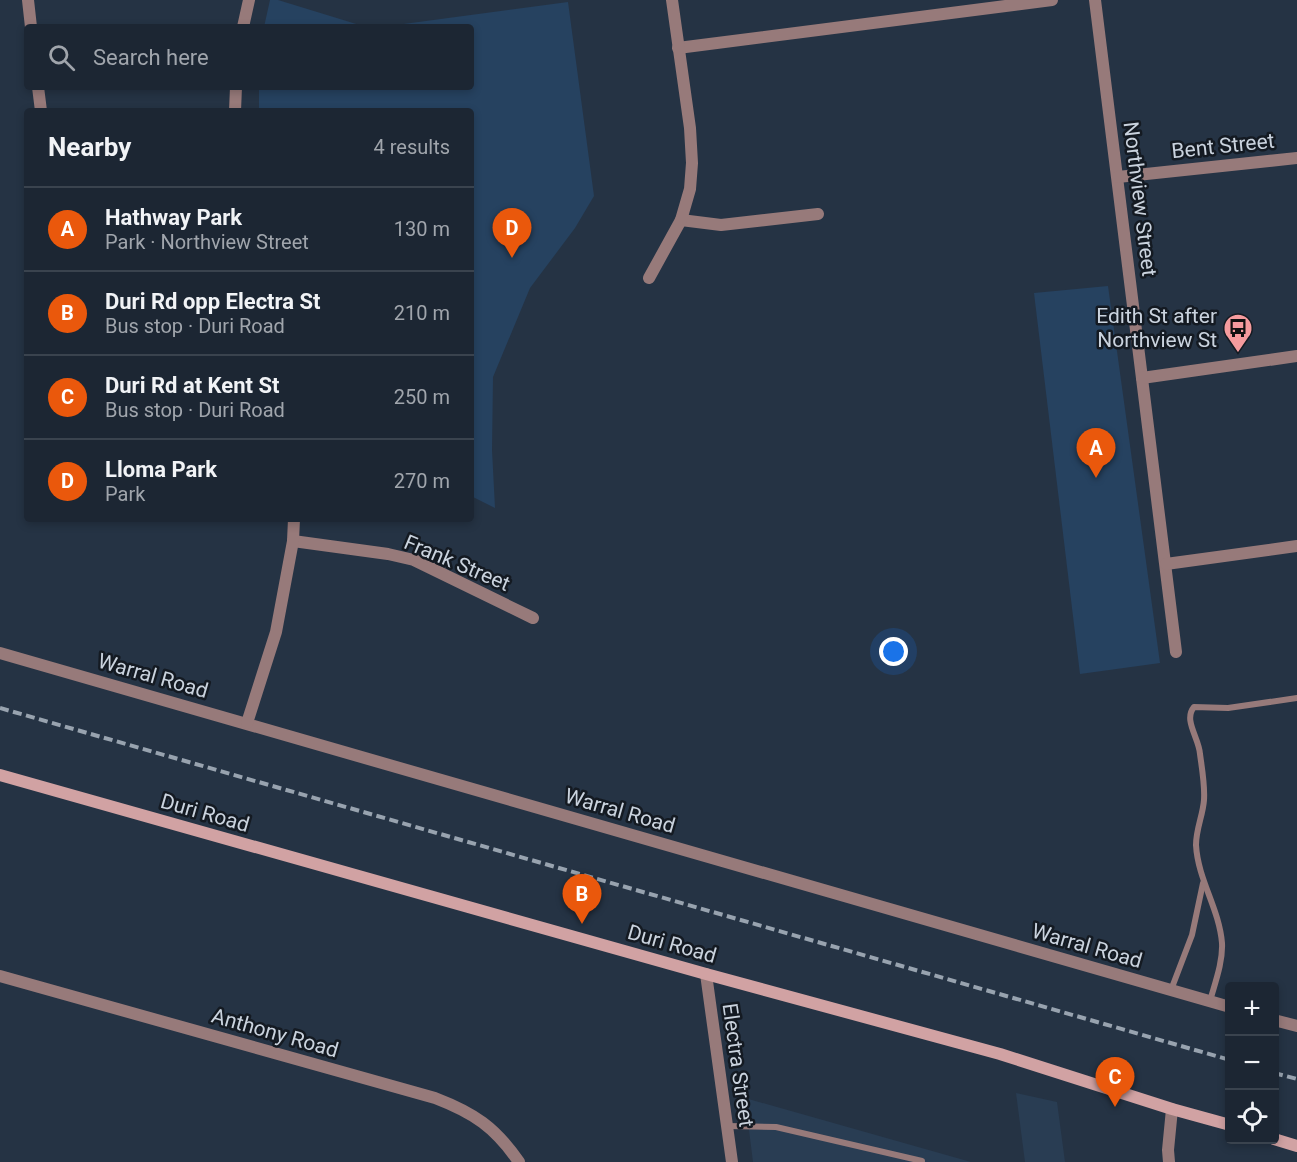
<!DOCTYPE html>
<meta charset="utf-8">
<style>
body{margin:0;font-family:Roboto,sans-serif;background:#252e3b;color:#f1f3f6}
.controls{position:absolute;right:18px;bottom:18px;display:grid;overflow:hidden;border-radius:6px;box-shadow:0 3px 9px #0003}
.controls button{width:54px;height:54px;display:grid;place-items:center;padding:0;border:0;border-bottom:2px solid #3a434e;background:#1c2633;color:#f1f3f6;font:30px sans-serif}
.you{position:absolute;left:894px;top:652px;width:21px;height:21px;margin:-15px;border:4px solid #fff;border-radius:50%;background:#1a73e8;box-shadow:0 0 0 9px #1a73e833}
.badge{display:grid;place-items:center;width:39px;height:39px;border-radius:50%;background:#ea580c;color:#fff;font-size:20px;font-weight:700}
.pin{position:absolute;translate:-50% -50px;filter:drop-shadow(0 2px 3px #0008)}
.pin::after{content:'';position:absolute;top:32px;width:21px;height:18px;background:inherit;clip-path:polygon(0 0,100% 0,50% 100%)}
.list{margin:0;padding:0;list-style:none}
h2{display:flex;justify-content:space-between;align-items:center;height:78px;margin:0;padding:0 24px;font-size:26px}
h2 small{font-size:20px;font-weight:400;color:#a0a5ac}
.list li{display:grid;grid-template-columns:39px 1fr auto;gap:18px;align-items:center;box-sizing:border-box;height:84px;padding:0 24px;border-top:2px solid #3a434e}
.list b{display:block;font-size:22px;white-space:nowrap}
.list p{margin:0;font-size:20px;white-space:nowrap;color:#a0a5ac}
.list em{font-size:20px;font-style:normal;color:#a0a5ac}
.icon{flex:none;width:33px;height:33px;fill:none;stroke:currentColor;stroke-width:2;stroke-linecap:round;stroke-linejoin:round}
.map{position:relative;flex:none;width:1297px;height:1162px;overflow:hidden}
.search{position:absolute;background:#1c2633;box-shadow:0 3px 9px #0003;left:24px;top:24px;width:450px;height:66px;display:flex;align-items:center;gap:15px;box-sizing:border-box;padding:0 21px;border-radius:6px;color:#a0a5ac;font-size:22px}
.panel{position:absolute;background:#1c2633;box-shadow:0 3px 9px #0003;left:24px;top:108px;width:450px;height:414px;border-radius:6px}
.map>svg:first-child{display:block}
.built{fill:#293d53}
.green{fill:#264260}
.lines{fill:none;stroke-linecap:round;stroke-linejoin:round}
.service{stroke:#977a7a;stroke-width:6}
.minor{stroke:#977a7a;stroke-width:12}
.tertiary{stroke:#977a7a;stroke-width:12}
.secondary{stroke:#d1a2a3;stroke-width:12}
.rail{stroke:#98a3af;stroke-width:4;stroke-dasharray:9 4.5;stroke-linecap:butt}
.labels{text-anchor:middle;stroke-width:5;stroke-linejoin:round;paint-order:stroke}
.street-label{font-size:21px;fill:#cad3de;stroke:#141a22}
.poi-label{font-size:21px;fill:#cad3de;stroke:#141a22;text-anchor:end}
</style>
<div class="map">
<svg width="1297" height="1162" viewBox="0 0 1297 1162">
<rect width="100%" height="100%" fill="#253344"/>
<!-- built -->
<g class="built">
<polygon points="1016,1093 1057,1102 1065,1162 1025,1162"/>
<polygon points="745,1098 971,1162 753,1162"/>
</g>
<!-- green -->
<g class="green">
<polygon points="270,0 278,0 366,27 264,27"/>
<polygon points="568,2 594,196 575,228 530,288 493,377 492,450 495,508 471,496 471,111 259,111 259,87 471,87 471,27 381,27"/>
<polygon points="1108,286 1160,663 1080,674 1034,293"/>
</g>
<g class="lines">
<!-- service -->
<g class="service">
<polyline points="1171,990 1192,935 1203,883"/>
<path d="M 1210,1001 C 1215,983 1223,962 1222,943 C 1219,908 1198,880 1196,845 C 1196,829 1203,815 1204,800 C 1205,785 1202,769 1200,754 C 1199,738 1183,720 1194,707 L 1228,708 L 1297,698"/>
<polyline points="728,1126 776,1127 922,1161"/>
</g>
<!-- minor -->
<g class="minor">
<polyline points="28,0 31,27"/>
<polyline points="1095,0 1176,652"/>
<polyline points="243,27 249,0"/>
<polyline points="678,48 1052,0"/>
<polyline points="38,87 41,111"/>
<polyline points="235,111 236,87"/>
<polyline points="1118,177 1297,158"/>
<polyline points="681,220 721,225 818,214"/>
<polyline points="649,278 681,220 690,189 692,163 690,128 672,0"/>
<polyline points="1142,378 1297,356"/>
<polyline points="293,541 388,554 414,560 533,618"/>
<polyline points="1166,564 1297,546"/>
<polyline points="0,653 1230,1007"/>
<polyline points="247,723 276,632 293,541 294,519"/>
<polyline points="706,974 732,1162"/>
<path d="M 0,976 L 435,1098 C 474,1113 495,1127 519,1162"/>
<polyline points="1274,1020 1297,1026"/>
</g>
<!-- tertiary -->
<polyline class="tertiary" points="1169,1162 1168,1150 1172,1109"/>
<!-- secondary -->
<g class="secondary">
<polyline points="0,775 706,974 1000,1054 1172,1109 1230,1125"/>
<polyline points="1274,1139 1297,1146"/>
</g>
<!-- rail -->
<g class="rail">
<polyline points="0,708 1230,1060"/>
<polyline points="1274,1073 1297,1079"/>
</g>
</g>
<!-- icons -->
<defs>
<g id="bus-pin" transform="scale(1.5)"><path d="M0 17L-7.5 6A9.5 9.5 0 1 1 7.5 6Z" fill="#f59b9e" stroke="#141a22"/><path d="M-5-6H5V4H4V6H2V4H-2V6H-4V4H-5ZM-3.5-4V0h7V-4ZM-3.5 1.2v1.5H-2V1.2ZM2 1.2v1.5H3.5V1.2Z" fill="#111"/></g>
</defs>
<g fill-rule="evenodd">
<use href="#bus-pin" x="1238" y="328"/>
</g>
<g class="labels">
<!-- street labels -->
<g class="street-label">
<text transform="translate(1223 146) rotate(-6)" y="7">Bent Street</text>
<text transform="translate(1140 199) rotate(83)" y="7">Northview Street</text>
<text transform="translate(457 563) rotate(23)" y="7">Frank Street</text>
<text transform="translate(153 676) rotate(16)" y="7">Warral Road</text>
<text transform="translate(620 811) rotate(16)" y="7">Warral Road</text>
<text transform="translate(205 813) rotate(16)" y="7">Duri Road</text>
<text transform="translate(672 944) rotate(16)" y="7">Duri Road</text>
<text transform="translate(1087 946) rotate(16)" y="7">Warral Road</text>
<text transform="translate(275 1033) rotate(16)" y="7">Anthony Road</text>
<text transform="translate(738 1065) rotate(82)" y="7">Electra Street</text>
</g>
<!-- poi labels -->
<g class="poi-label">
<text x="1217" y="323">Edith St after<tspan x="1217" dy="24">Northview St</tspan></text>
</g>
</g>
</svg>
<div class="controls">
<button>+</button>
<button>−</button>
<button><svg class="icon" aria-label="locate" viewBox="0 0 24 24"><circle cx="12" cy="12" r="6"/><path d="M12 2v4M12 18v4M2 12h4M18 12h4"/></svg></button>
</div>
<div class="you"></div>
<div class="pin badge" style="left:1096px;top:478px">A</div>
<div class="pin badge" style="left:582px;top:924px">B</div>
<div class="pin badge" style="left:1115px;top:1107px">C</div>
<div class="pin badge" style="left:512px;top:258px">D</div>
<div class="search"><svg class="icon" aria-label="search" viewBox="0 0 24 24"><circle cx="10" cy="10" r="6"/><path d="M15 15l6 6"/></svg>Search here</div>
<section class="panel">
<h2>Nearby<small>4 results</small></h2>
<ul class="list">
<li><span class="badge">A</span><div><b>Hathway Park</b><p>Park · Northview Street</p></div><em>130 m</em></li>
<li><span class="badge">B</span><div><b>Duri Rd opp Electra St</b><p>Bus stop · Duri Road</p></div><em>210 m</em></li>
<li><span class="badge">C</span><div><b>Duri Rd at Kent St</b><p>Bus stop · Duri Road</p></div><em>250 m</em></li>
<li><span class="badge">D</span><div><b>Lloma Park</b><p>Park</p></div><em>270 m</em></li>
</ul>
</section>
</div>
